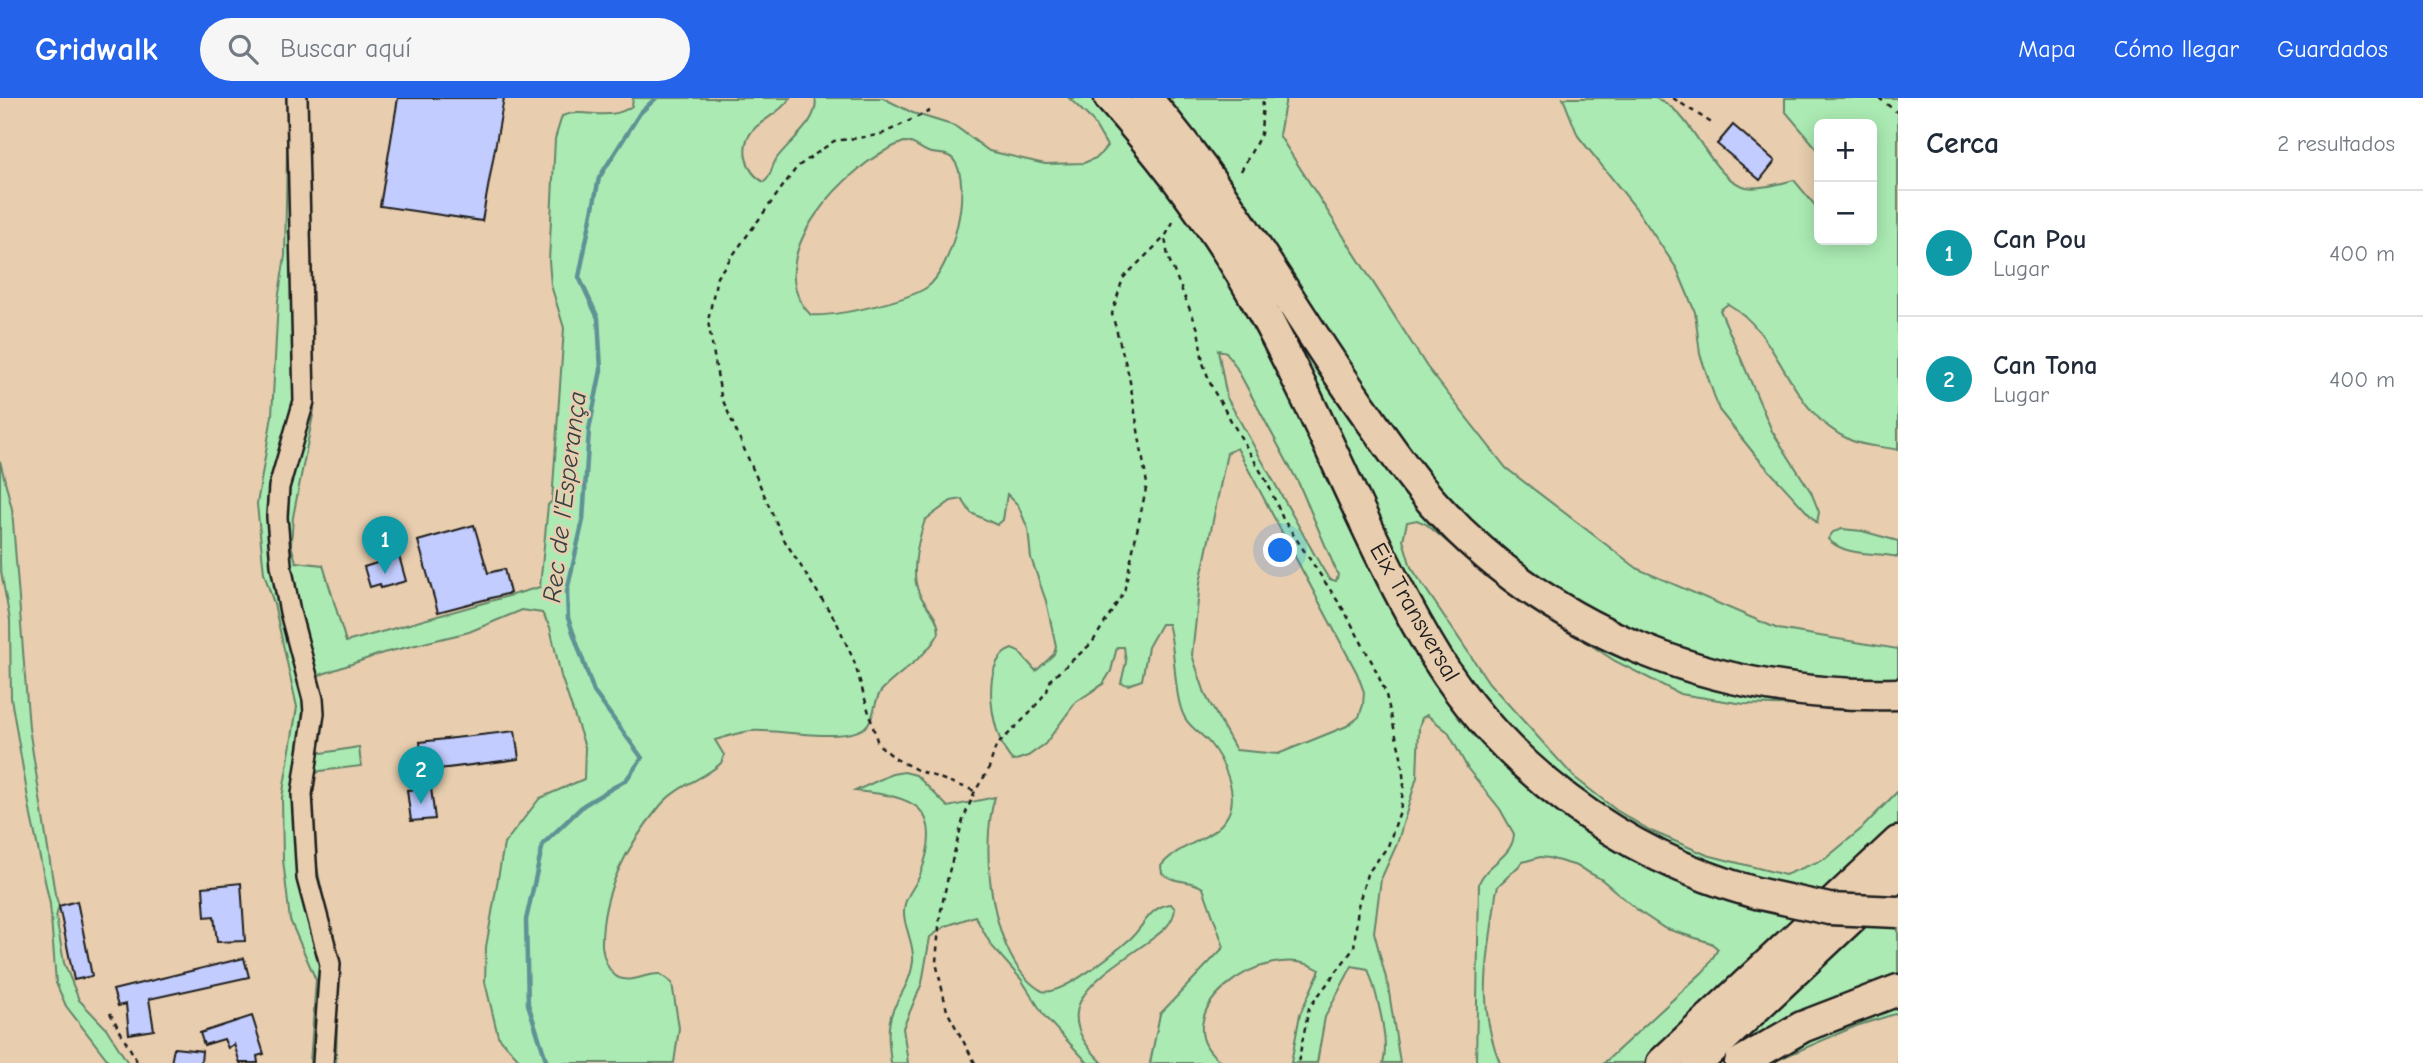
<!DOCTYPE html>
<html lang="es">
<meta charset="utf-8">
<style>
body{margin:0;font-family:"Comic Neue",sans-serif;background:#f6f6f7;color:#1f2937}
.controls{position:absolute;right:21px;top:21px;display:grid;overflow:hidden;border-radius:10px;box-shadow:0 4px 18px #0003}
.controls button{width:63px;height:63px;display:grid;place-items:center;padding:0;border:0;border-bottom:2px solid #e0e1e3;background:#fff;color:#1f2937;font:35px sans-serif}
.you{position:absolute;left:1281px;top:453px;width:24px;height:24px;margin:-18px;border:5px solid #fff;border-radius:50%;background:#1a73e8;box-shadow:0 0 0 10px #1a73e833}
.badge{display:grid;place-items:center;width:46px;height:46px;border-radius:50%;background:#2563eb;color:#fff;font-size:23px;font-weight:700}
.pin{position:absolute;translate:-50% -58px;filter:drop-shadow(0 2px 4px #0008)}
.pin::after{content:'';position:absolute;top:37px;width:24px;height:21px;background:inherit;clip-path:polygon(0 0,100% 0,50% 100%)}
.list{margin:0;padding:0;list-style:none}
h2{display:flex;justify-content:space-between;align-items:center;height:91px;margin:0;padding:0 28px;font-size:30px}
h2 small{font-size:23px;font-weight:400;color:#747a83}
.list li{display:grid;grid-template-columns:46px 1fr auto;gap:21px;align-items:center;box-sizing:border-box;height:126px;padding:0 28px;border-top:2px solid #e0e1e3}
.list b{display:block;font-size:26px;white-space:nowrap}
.list p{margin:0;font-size:23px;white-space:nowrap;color:#747a83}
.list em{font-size:23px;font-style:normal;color:#747a83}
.icon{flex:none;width:38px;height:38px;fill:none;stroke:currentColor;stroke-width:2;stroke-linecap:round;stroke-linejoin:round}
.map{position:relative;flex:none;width:1898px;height:965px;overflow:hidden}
header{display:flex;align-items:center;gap:42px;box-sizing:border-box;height:98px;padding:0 35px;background:#2563eb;color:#fff}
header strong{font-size:33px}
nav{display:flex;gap:38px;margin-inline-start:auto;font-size:24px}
.search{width:490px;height:63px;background:#f6f6f7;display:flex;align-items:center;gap:18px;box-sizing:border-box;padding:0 24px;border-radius:38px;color:#747a83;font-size:26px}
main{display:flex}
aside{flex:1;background:#fff}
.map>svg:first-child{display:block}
.green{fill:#abebb3;stroke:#648468;stroke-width:2;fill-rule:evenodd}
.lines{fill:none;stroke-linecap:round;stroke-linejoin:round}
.stream{stroke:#619295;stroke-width:4.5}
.building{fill:#c2ccfe;stroke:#1c1c1c;stroke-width:2}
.minor-casing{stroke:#1c1c1c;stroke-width:24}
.highway-casing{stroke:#1c1c1c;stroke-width:35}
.path{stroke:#1c1c1c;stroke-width:2.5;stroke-dasharray:5 5;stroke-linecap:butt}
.minor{stroke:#e8ceaf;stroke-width:19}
.highway{stroke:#e8ceaf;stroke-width:30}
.highway-bridge-casing{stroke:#1c1c1c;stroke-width:35;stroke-linecap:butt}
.highway-bridge{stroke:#e8ceaf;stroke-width:30}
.labels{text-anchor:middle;stroke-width:5;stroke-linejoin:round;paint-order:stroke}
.street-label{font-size:24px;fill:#1c1c1c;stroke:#e8ceaf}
.water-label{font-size:26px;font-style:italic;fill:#334344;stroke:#e8ceaf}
</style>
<header>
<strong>Gridwalk</strong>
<div class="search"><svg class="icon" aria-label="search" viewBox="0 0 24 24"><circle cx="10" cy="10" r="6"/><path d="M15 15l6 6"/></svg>Buscar aquí</div>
<nav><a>Mapa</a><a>Cómo llegar</a><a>Guardados</a></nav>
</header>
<main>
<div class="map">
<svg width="1898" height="965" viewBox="0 0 1898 965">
<rect width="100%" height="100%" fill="#e8ceaf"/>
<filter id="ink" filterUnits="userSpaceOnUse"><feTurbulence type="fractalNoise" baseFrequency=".0143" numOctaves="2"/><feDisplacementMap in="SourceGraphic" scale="14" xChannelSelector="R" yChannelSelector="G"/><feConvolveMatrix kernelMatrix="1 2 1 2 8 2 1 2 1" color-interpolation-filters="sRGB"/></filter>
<g filter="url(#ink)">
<!-- green -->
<g class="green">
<path d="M 288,0 L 306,0 L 314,312 L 293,419 L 291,447 L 296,464 L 323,467 L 346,544 L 540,489 L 548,407 L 552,403 L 564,230 L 551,187 L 549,163 L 555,41 L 562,18 C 586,9 608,25 632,8 L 633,0 L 790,0 C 781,14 767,19 755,30 C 738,46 745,74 764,84 C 772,79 771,68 777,60 C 788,44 821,22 815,0 L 883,0 L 913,15 L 955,28 L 989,53 L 1045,66 L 1084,65 L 1098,59 L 1107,48 L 1092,22 L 1069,0 L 1286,0 L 1279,37 L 1427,269 L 1506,370 L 1638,471 L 1778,531 L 1898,551 L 1898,611 L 1744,606 L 1680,596 L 1615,563 L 1496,485 L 1426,426 L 1417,422 L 1407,424 L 1403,442 L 1411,469 L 1489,585 L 1574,679 L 1616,712 L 1651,733 L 1707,757 L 1785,777 L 1825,761 L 1860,732 L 1898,693 L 1898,915 L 1856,928 L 1770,965 L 1604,965 L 1706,871 L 1718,851 L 1711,845 L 1664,830 L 1640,814 L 1601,781 L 1577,768 L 1549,760 L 1540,759 L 1523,764 L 1498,788 L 1496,796 C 1489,858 1475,903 1500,965 L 1476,965 L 1479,785 C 1486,766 1513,759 1514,736 L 1500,711 L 1468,671 L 1448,634 L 1427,617 L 1422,620 L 1419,629 L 1417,679 L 1397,746 L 1381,781 L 1374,834 L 1388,888 L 1400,965 L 1383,965 C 1390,943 1376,893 1368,871 L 1352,868 L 1325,919 L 1317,965 L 1291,965 L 1300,916 L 1320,872 C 1265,837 1156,919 1223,965 L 1150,965 L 1160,916 L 1224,849 L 1203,790 C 1191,781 1174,786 1162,775 L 1161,768 C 1179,745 1214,743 1228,717 C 1239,696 1224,664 1211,647 C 1204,637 1191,631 1185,620 C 1173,600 1176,550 1168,526 L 1161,526 L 1148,549 L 1142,582 L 1128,587 L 1121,585 L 1126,564 L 1124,549 L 1117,549 L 1111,573 L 1103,586 L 1076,604 L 1045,646 L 1028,658 L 1013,663 C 992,643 977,562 1012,551 L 1019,554 L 1036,573 L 1054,556 L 1056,548 L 1046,503 L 1031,460 L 1028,431 L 1018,407 L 1007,396 L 1003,422 L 997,427 L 971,415 L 962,401 L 951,403 L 925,422 C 918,442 910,476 919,495 C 926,510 939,518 939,535 C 926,560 901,572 882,592 C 873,602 876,621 864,630 C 842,645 778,631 751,633 C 739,634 726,639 715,642 L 724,657 L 721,665 C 705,681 677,687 660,708 C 627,748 601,794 602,848 C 603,858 608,875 619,880 C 633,885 646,875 660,876 L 672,885 L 679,930 L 674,965 L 522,965 L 498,938 L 485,884 L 486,849 L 504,746 L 540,700 L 584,681 L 585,649 L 561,578 L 550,529 L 542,515 L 522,512 L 469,534 L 383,555 L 317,578 L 320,593 L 316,650 L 322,655 L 359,649 L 361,668 L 320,673 L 310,680 L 312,746 L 338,870 L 336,965 L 310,965 L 316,882 L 290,822 L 283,762 L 282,700 L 297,609 L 274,506 L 264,475 L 257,406 L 272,318 L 278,202 L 285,158 ZM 904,44 C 915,44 918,50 928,54 C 936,57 947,54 953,61 C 974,85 952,173 926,190 C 905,203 836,219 811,217 C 755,161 849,63 904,44 ZM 1218,252 L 1226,254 L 1235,267 L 1299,386 L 1338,477 L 1336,483 L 1329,481 L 1321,468 L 1227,300 ZM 1237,350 L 1357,575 L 1364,594 L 1363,607 L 1359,619 L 1347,628 L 1278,656 L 1236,652 L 1206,598 L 1192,557 L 1200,485 L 1227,355 Z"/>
<path d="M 1563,0 C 1583,0 1639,0 1655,0 C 1694,12 1708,80 1746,89 C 1759,92 1781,85 1794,82 L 1819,112 L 1819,142 L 1872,142 L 1872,26 L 1819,26 L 1819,53 L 1785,13 L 1785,0 L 1898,0 L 1898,352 C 1882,348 1865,349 1850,342 C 1787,314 1783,237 1728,206 L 1720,212 L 1772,333 L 1811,394 L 1819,414 L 1817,425 L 1756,358 L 1719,312 L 1700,256 L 1695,214 L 1677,171 L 1635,109 L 1578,38 Z"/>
<polygon points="0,363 12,411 29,630 55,796 59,808 56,819 64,865 79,902 106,930 128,965 110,965 66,908 56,885 50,806 31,718 11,600 10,522 0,468"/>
<path d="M 1842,431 L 1862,433 L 1898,443 L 1898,459 C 1876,454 1845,459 1828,441 L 1833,434 Z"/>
<path d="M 904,674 L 916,677 L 948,709 L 995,699 C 979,749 991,865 1042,893 C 1061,899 1115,854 1130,841 C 1144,828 1150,808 1171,806 L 1175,811 C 1173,827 1160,835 1149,843 C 1101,878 1041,908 1103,965 L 1088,965 L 1045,919 L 1021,881 L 991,847 L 975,818 L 946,828 L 930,839 L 922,885 L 903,930 L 908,965 L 891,965 C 889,948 886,929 893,912 C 901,895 911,883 913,863 C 915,844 900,824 905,806 C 908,795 916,787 920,777 C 946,710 915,698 855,693 L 892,676 Z"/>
</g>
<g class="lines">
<!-- stream -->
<polyline class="stream" points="547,965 528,906 526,822 543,746 584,707 626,682 642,660 594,594 568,520 567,493 583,422 589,332 601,272 598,220 579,179 599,80 640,15 656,0"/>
</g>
<!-- building -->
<g class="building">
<polygon points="398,0 504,0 482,123 380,108"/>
<polygon points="1733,27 1775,63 1760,82 1717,46"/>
<polygon points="474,427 488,475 504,471 510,495 438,514 418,443"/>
<polygon points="399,458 406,483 381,490 380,486 370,489 364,469"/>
<polygon points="515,633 519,661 431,672 431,667 423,668 420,644"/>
<polygon points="431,690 435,721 411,723 407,692"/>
<polygon points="241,785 245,843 217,844 214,818 205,819 203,789"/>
<polygon points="77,803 92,878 74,882 59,808"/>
<polygon points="244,860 249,879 149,901 154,932 129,936 126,906 118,908 113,892"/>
<polygon points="252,918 264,956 257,958 258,965 240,965 234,946 228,950 224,941 204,947 200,935"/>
<polygon points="174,950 202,953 201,965 171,965"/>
</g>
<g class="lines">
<!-- minor casing -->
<g class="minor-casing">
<polyline id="minor" points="297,0 304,303 279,389 277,419 281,467 290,514 313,601 314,615 302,696 307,780 330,866 323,965"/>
</g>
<!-- highway casing -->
<g class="highway-casing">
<g id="highway">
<path d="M 1110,0 C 1168,65 1223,139 1264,216 C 1323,323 1365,438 1427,544 C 1498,667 1620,757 1756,795"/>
<path d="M 1146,0 C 1231,97 1292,212 1367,317 C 1388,347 1409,378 1434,406 C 1554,538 1721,601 1898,596"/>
<polyline points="1662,965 1898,744"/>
<polyline points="1697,965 1898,776"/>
<polyline points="1740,965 1802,929 1898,892"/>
</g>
</g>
<!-- path -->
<g class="path">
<polyline points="1673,0 1713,26"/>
<polyline points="1879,0 1898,15"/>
<polyline points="930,13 880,37 834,43 797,69 717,179 708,223 721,298 783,440 837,525 854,563 878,646 896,661 917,672 975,693"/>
<polyline points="1241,73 1261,36 1263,0"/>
<polyline points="1173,124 1165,139 1168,159 1198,231 1203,265 1212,290 1268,386 1283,421 1345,514 1373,566 1385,593 1401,658 1404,686 1400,713 1388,748 1367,776 1358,808 1354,850 1309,910 1298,965"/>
<polyline points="110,915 138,965"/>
<polyline points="975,965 947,913 936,864 940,817 949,774 963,722 975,693 988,673 996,648 1029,616 1047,593 1051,581 1092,545 1124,494 1147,386 1129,278 1112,216 1123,180 1165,139"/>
<polyline points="1897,965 1898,965"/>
</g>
<!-- minor -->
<use href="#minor" class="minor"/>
<!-- highway -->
<use href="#highway" class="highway"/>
<!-- highway-bridge casing -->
<g class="highway-bridge-casing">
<polyline id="highway-bridge" points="1756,795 1829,811 1898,814"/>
</g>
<!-- highway-bridge -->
<use href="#highway-bridge" class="highway-bridge"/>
</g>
</g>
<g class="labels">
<!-- street labels -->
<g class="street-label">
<text transform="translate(1415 514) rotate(60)" y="8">Eix Transversal</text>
</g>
<!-- water labels -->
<g class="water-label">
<text transform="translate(564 399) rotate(-83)" y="9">Rec de l'Esperança</text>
</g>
</g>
</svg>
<div class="controls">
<button>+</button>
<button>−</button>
</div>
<div class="you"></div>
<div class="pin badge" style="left:385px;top:476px;background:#0f9aa8">1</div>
<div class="pin badge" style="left:421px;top:706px;background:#0f9aa8">2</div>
</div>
<aside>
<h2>Cerca<small>2 resultados</small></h2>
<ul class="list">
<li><span class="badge" style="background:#0f9aa8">1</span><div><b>Can Pou</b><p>Lugar</p></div><em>400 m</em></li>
<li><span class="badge" style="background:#0f9aa8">2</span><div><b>Can Tona</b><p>Lugar</p></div><em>400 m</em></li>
</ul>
</aside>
</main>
